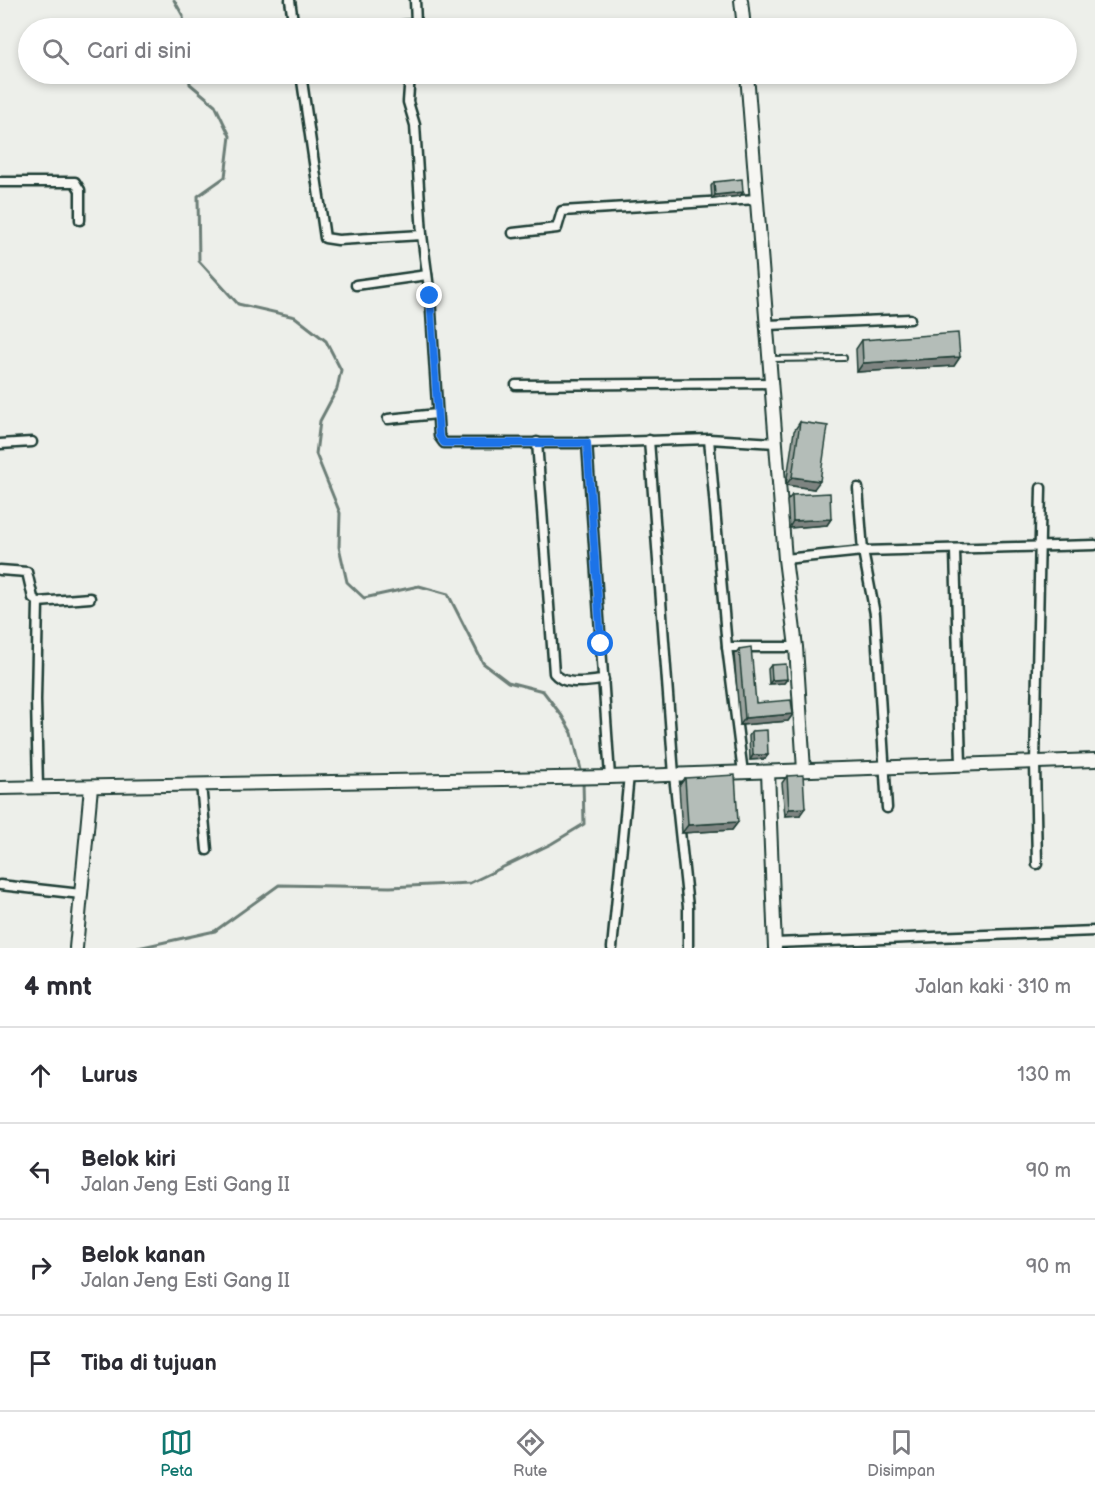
<!DOCTYPE html>
<html lang="id">
<meta charset="utf-8">
<style>
body{margin:0;font-family:"Balsamiq Sans",sans-serif;background:#f7f7f7;color:#2b2b33}
.stop{position:absolute;width:18px;height:18px;margin:-14px;border:4px solid #1a73e8;border-radius:50%;background:#fff}
.stop.end{background:#1a73e8;border-color:#fff;box-shadow:0 2px 6px #0008}
.list{margin:0;padding:0;list-style:none}
h2{display:flex;justify-content:space-between;align-items:center;height:78px;margin:0;padding:0 24px;font-size:26px}
h2 small{font-size:20px;font-weight:400;color:#7c7c81}
.list li{display:grid;grid-template-columns:39px 1fr auto;gap:18px;align-items:center;box-sizing:border-box;height:96px;padding:0 24px;border-top:2px solid #e1e1e2}
.list b{display:block;font-size:22px;white-space:nowrap}
.list p{margin:0;font-size:20px;white-space:nowrap;color:#7c7c81}
.list em{font-size:20px;font-style:normal;color:#7c7c81}
.icon{flex:none;width:33px;height:33px;fill:none;stroke:currentColor;stroke-width:2;stroke-linecap:round;stroke-linejoin:round}
.map{position:relative;flex:none;width:1095px;height:948px;overflow:hidden}
.search{position:absolute;background:#fff;box-shadow:0 3px 9px #0003;left:18px;right:18px;top:18px;height:66px;display:flex;align-items:center;gap:15px;box-sizing:border-box;padding:0 21px;border-radius:33px;color:#7c7c81;font-size:22px}
.sheet{height:462px;background:#fff}
nav{display:flex;justify-content:space-around;align-items:center;box-sizing:border-box;height:84px;border-top:2px solid #e1e1e2;background:#fff;font-size:16px;color:#7c7c81}
nav a{display:grid;justify-items:center;gap:3px}
nav .on{color:#0f766e}
.map>svg:first-child{display:block}
.lines{fill:none;stroke-linecap:round;stroke-linejoin:round}
.stream{stroke:#6c7e77;stroke-width:3}
.lane-casing{stroke:#1f3d34;stroke-width:8}
.street-casing{stroke:#1f3d34;stroke-width:13}
.secondary-casing{stroke:#1f3d34;stroke-width:16}
.lane{stroke:#f6f6f2;stroke-width:4}
.street{stroke:#f6f6f2;stroke-width:8}
.secondary{stroke:#f6f6f2;stroke-width:12}
.wall{fill:#9ba39e;stroke:#1f3d34;stroke-width:1.5}
.shaded-wall{fill:#7e8481;stroke:#1f3d34;stroke-width:1.5}
.building{fill:#b4bdb8;stroke:#1f3d34;stroke-width:1.5}
.route{stroke:#1a73e8;stroke-width:8}
</style>
<div class="map">
<svg width="1095" height="948" viewBox="0 0 1095 948">
<rect width="100%" height="100%" fill="#edefea"/>
<filter id="ink" filterUnits="userSpaceOnUse"><feTurbulence type="fractalNoise" baseFrequency=".0167" numOctaves="2"/><feDisplacementMap in="SourceGraphic" scale="12" xChannelSelector="R" yChannelSelector="G"/><feConvolveMatrix kernelMatrix="1 2 1 2 8 2 1 2 1" color-interpolation-filters="sRGB"/></filter>
<g filter="url(#ink)">
<g class="lines">
<!-- stream -->
<g class="stream">
<polyline points="174,0 183,16 184,28"/>
<polyline points="189,74 190,84 215,105 230,136 225,177 198,196 199,261 238,304 295,317 326,341 341,370 337,389 320,421 316,454 340,513 339,547 347,582 364,598 419,586 448,594 483,663 508,682 543,691 562,716 572,733 582,774"/>
<polyline points="138,948 215,931 279,885 390,887 470,883 551,844 584,824 583,781"/>
</g>
<!-- lane casing -->
<g class="lane-casing">
<polyline id="lane" points="771,359 844,358"/>
</g>
<!-- street casing -->
<g class="street-casing">
<g id="street">
<polyline points="290,0 294,28"/>
<polyline points="374,28 416,24 415,0"/>
<polyline points="301,74 325,238 338,240 422,235 430,296 439,436 444,443 587,443 709,439 776,443"/>
<polyline points="410,74 408,102 415,125 422,235"/>
<polyline points="0,182 75,182 80,190 80,220"/>
<polyline points="513,233 557,228 562,211 757,199"/>
<polyline points="356,285 427,275"/>
<polyline points="768,325 910,319"/>
<polyline points="516,385 772,383"/>
<polyline points="388,419 437,414"/>
<polyline points="709,439 727,647 743,773"/>
<polyline points="649,440 674,775 688,907 688,948"/>
<path d="M 537,442 L 554,673 C 565,687 588,681 604,680"/>
<polyline points="587,443 610,777"/>
<polyline points="0,444 32,442"/>
<polyline points="858,488 863,551 875,614 887,808"/>
<polyline points="955,551 961,765"/>
<polyline points="785,559 863,551 1095,545"/>
<polyline points="0,570 27,572 33,598 38,602 90,598"/>
<polyline points="727,647 796,647"/>
<polyline points="201,784 207,850"/>
<polyline points="38,788 36,700 38,602"/>
<polyline points="1037,864 1035,763 1041,488"/>
<polyline points="0,885 81,894"/>
<polyline points="775,943 1095,931"/>
<polyline points="612,948 629,775"/>
</g>
</g>
<!-- secondary casing -->
<g class="secondary-casing">
<g id="secondary">
<polyline points="741,0 744,28"/>
<polyline points="747,74 785,559 796,647 804,770"/>
<polyline points="768,772 775,948"/>
<polyline points="0,788 610,777 1095,760"/>
<polyline points="76,948 91,787"/>
</g>
</g>
<!-- lane -->
<use href="#lane" class="lane"/>
<!-- street -->
<use href="#street" class="street"/>
<!-- secondary -->
<use href="#secondary" class="secondary"/>
</g>
<!-- wall -->
<g class="wall">
<polygon points="714,182 743,192 740,196 712,199 711,186"/>
<polygon points="862,340 960,357 954,366 857,372 856,349"/>
<polygon points="800,422 814,489 786,485 794,431"/>
<polygon points="792,495 831,519 827,525 789,528 787,501"/>
<polygon points="739,649 756,703 793,714 788,721 740,725 734,655"/>
<polygon points="771,665 787,679 784,683 769,684 768,669"/>
<polygon points="752,731 765,759 750,760 749,736"/>
<polygon points="787,776 800,815 785,816 782,783"/>
<polygon points="685,778 738,822 732,830 682,833 679,786"/>
</g>
<!-- shaded-wall -->
<g class="shaded-wall">
<polygon points="743,192 740,196 712,199 715,195"/>
<polygon points="960,357 954,366 857,372 863,363"/>
<polygon points="792,477 820,481 814,489 786,485"/>
<polygon points="831,519 827,525 789,528 793,521"/>
<polygon points="787,679 784,683 769,684 772,680"/>
<polygon points="793,714 788,721 740,725 745,718"/>
<polygon points="753,755 768,755 765,759 750,760"/>
<polygon points="805,808 800,815 785,816 789,809"/>
<polygon points="738,822 732,830 682,833 688,825"/>
</g>
<!-- building -->
<g class="building">
<polygon points="742,179 743,192 715,195 714,182"/>
<polygon points="958,333 960,357 863,363 862,340"/>
<polygon points="800,422 828,426 820,481 792,477"/>
<polygon points="830,493 831,519 793,521 792,495"/>
<polygon points="751,647 756,703 791,700 793,714 745,718 739,649"/>
<polygon points="786,664 787,679 772,680 771,665"/>
<polygon points="767,730 768,755 753,755 752,731"/>
<polygon points="735,775 738,822 688,825 685,778"/>
<polygon points="803,775 805,808 789,809 787,776"/>
</g>
</g>
<g class="lines" filter="url(#ink)">
<!-- route -->
<polyline class="route" points="430,296 439,436 444,443 587,443 601,644"/>
</g>
</svg>
<div class="stop" style="left:601px;top:644px"></div>
<div class="stop end" style="left:430px;top:296px"></div>
<div class="search"><svg class="icon" aria-label="search" viewBox="0 0 24 24"><circle cx="10" cy="10" r="6"/><path d="M15 15l6 6"/></svg>Cari di sini</div>
</div>
<section class="sheet">
<h2>4 mnt<small>Jalan kaki · 310 m</small></h2>
<ul class="list">
<li><svg class="icon" aria-label="ahead" viewBox="0 0 24 24"><path d="M12 20V5M6 11l6-6 6 6"/></svg><div><b>Lurus</b></div><em>130 m</em></li>
<li><svg class="icon" aria-label="left" viewBox="0 0 24 24"><path d="M17 20v-9H6M10 6l-5 5 5 5"/></svg><div><b>Belok kiri</b><p>Jalan Jeng Esti Gang II</p></div><em>90 m</em></li>
<li><svg class="icon" aria-label="right" viewBox="0 0 24 24"><path d="M7 20v-9h11M14 6l5 5-5 5"/></svg><div><b>Belok kanan</b><p>Jalan Jeng Esti Gang II</p></div><em>90 m</em></li>
<li><svg class="icon" aria-label="arrive" viewBox="0 0 24 24"><path d="M6 21V4h12l-3 4 3 4H6"/></svg><div><b>Tiba di tujuan</b></div></li>
</ul>
</section>
<nav>
<a class="on"><svg class="icon" aria-label="map" viewBox="0 0 24 24"><path d="M3 6l6-2 6 2 6-2v14l-6 2-6-2-6 2zM9 4v14M15 6v14"/></svg>Peta</a>
<a><svg class="icon" aria-label="directions" viewBox="0 0 24 24"><path d="M12 3l9 9-9 9-9-9zM9 14v-3h6M13 9l2 2-2 2"/></svg>Rute</a>
<a><svg class="icon" aria-label="saved" viewBox="0 0 24 24"><path d="M7 4h10v16l-5-4-5 4z"/></svg>Disimpan</a>
</nav>
